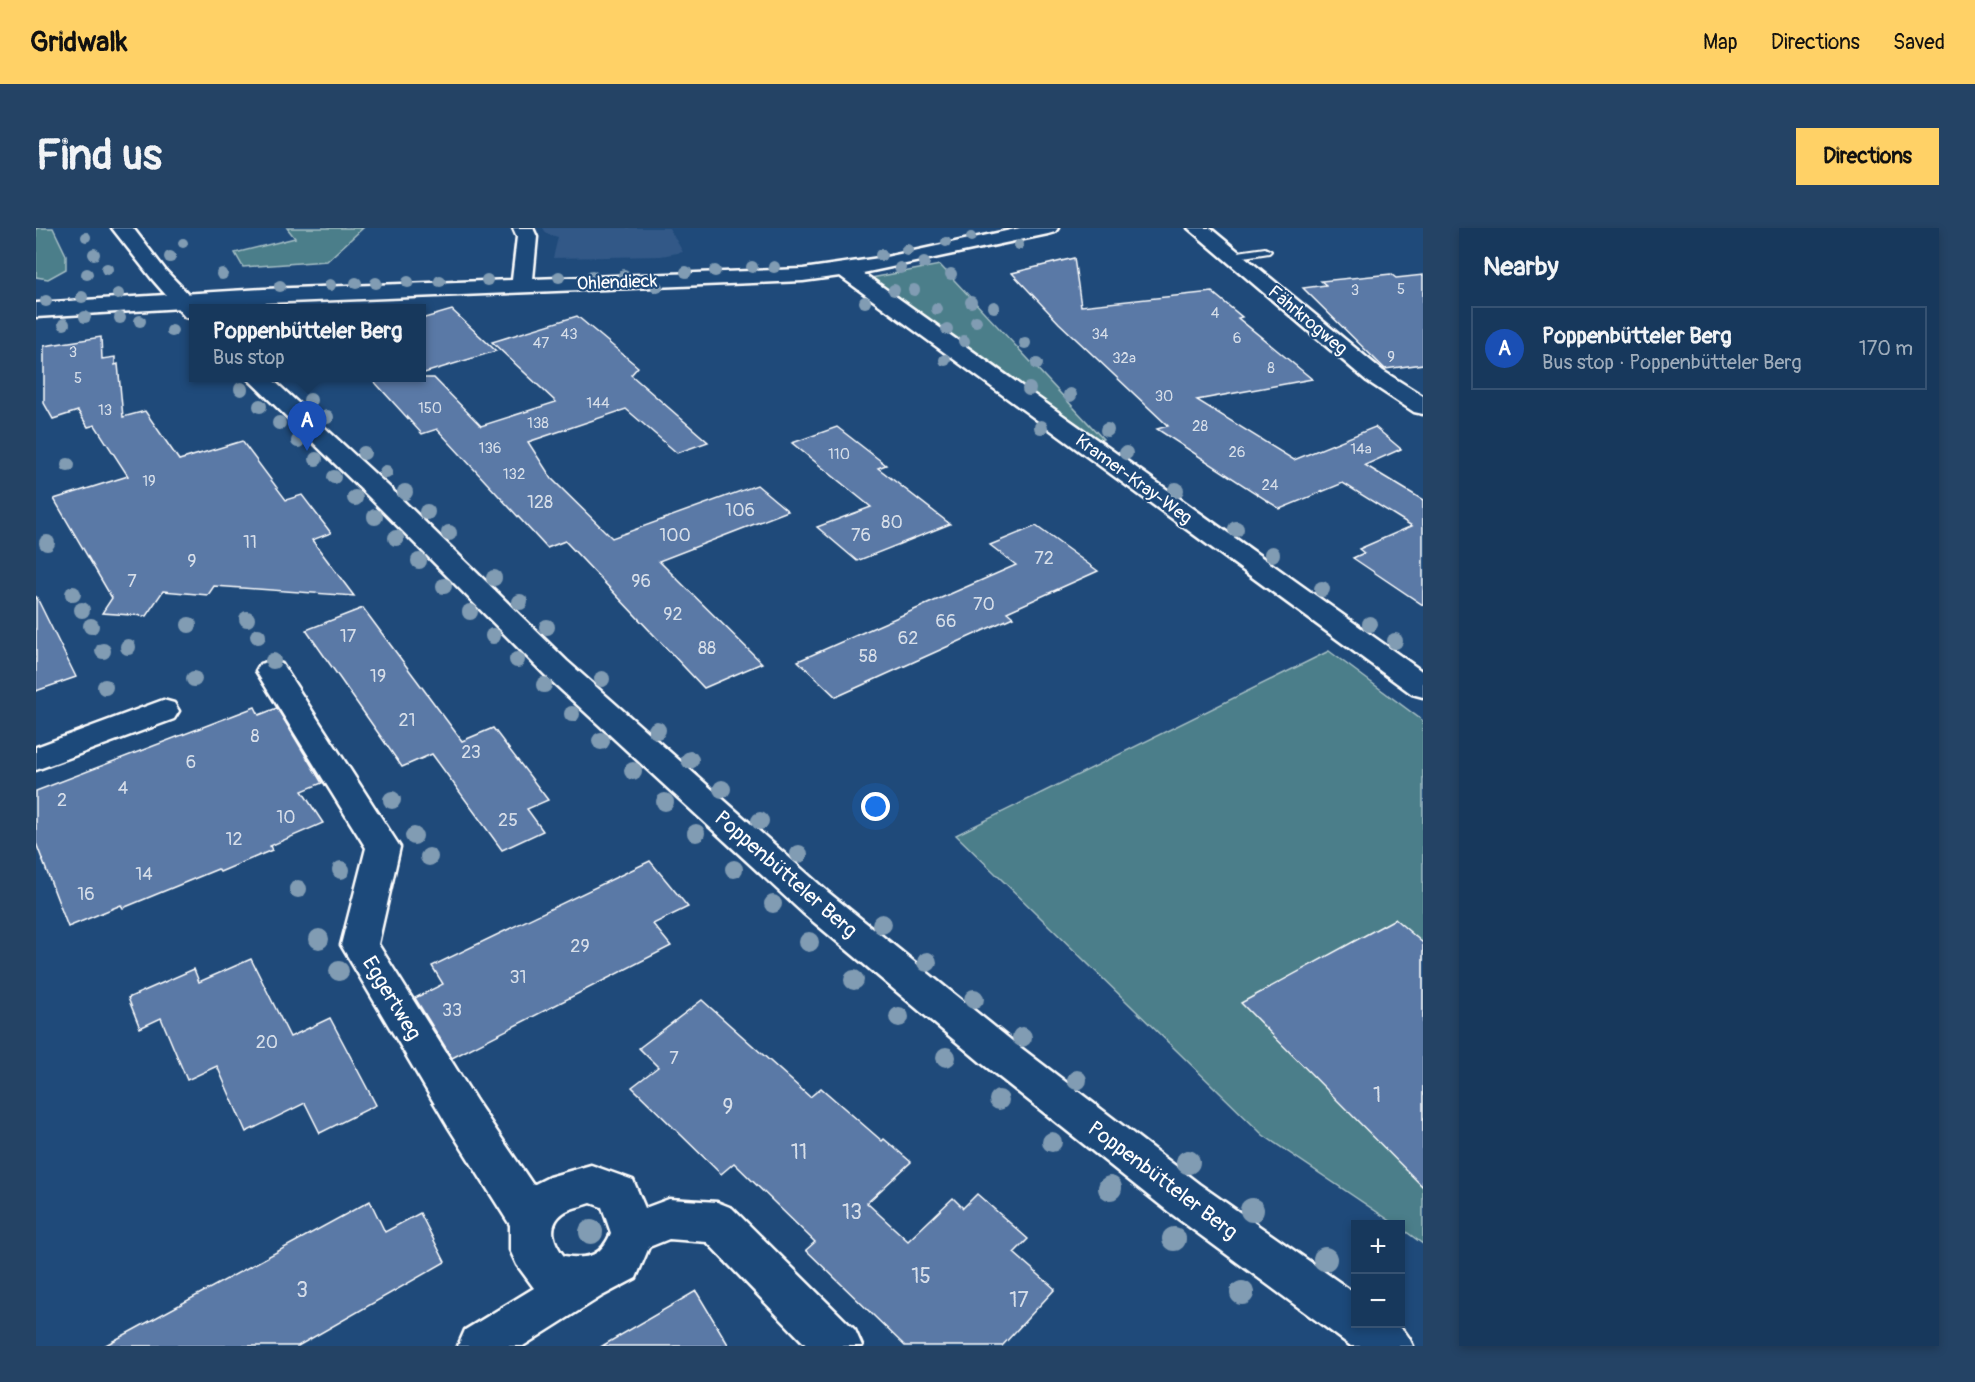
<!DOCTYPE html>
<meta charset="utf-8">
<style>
body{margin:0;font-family:Pangolin,sans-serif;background:#244365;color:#f1f3f6}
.controls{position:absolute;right:18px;bottom:18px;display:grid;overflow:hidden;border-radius:0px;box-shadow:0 3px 9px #0003}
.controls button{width:54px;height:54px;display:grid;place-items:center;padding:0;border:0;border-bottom:2px solid #365272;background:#17385c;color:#f1f3f6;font:30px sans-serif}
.you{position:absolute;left:840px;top:579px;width:21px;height:21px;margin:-15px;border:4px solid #fff;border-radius:50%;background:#1a73e8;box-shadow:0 0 0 9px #1a73e833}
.badge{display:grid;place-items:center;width:39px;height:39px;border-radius:50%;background:#ffd166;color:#fff;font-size:20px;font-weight:700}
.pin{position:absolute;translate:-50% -50px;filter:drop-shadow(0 2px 3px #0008)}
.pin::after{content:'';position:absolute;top:32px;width:21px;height:18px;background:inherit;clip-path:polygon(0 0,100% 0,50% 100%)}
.popup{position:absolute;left:153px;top:76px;width:237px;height:78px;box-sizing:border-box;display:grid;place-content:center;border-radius:0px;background:#17385c;filter:drop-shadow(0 2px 4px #0005);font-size:20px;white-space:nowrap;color:#9eacbb}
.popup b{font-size:22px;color:#f1f3f6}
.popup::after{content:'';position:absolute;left:50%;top:100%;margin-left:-12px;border:12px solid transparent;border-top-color:#17385c}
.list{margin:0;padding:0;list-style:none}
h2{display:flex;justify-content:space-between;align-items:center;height:78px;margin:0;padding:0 24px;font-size:26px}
h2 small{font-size:20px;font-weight:400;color:#9eacbb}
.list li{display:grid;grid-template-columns:39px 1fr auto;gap:18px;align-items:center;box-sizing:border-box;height:84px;margin:0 12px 12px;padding:0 12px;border:2px solid #365272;border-radius:0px}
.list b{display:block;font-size:22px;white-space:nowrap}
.list p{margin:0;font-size:20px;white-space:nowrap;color:#9eacbb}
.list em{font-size:20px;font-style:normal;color:#9eacbb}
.map{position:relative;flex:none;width:1387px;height:1118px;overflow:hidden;border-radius:0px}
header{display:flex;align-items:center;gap:36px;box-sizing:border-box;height:84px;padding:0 30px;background:#ffd166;color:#111}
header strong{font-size:28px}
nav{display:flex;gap:33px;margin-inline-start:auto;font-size:21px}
.intro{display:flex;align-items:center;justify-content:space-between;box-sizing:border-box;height:144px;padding:0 36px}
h1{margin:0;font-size:42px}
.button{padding:15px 27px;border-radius:0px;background:#ffd166;color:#111;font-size:21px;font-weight:700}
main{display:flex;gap:36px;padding:0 36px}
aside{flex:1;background:#17385c;border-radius:0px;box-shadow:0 3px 9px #0003}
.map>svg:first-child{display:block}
.built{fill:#315887}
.green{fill:#4b7e8a;stroke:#a5bec4;stroke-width:1.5}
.building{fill:#5a79a6;stroke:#fff;stroke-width:1.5}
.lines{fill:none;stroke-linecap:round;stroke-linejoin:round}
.service-casing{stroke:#fff;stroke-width:4}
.minor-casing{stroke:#fff;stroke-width:5}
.secondary-casing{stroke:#fff;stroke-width:5}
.service{fill:#1f4a7a;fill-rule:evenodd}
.minor{fill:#1f4a7a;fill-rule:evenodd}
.secondary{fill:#1f4a7a;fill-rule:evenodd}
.tree{fill:#819cb3}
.labels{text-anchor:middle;stroke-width:4.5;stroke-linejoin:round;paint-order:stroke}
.far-number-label{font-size:15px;fill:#d6dee9}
.far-street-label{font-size:18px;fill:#fff;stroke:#1f4a7a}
.number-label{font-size:18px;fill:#d6dee9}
.street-label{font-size:21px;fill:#fff;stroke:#1f4a7a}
.near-number-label{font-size:21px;fill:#d6dee9}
</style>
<header>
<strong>Gridwalk</strong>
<nav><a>Map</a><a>Directions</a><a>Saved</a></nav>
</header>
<div class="intro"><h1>Find us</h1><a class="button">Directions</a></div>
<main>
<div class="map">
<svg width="1387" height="1118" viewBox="0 0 1387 1118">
<rect width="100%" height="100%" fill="#1f4a7a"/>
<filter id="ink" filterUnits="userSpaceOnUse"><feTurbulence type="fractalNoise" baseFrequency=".0167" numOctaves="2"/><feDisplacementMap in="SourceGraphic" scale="12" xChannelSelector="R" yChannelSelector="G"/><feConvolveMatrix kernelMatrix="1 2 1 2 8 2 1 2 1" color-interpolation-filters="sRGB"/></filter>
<g filter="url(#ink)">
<!-- built -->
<polygon class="built" points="507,0 633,0 647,24 625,28 517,30 522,9 511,6"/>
<!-- green -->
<g class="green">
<polygon points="0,0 17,0 30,27 30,41 12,51 0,49"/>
<polygon points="251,0 327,0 291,33 207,39 199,25 259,10"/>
<polygon points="904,37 1067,211 1057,214 830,51"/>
<polygon points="1293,423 1387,493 1387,1016 1365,1000 1364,996 1359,996 1227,907 920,607"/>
</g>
<!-- building -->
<g class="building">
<polygon points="1038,30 1045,78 1176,64 1206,89 1202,90 1276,151 1161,172 1258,232 1339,199 1365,221 1329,237 1387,272 1387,377 1317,330 1328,325 1323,321 1376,298 1307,255 1244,281 1121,201 1132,198 1023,95 976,45"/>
<polygon points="1355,46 1360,50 1387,47 1387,136 1349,141 1267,60 1290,57 1285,53"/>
<polygon points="416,82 460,123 385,146 385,91"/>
<polygon points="541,88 602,139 595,147 672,214 641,225 590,181 492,214 516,251 576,310 721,257 752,283 623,333 726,435 668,460 529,313 511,320 401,201 386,206 335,150 398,150 445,198 520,174 456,114"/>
<polygon points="65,109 66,131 79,129 79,137 82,136 87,189 109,183 143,232 206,213 250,272 266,267 295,305 276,312 318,368 178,358 172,367 127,363 110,388 66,385 76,370 18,271 92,248 59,197 52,199 42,183 17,191 8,175 8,118"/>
<polygon points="801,199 850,237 842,240 914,296 821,333 781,299 835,279 756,215"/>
<polygon points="1000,298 1062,343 971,384 977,389 800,469 762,433 980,337 954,317"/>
<polygon points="0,368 40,449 0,463"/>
<polygon points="327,380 426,513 457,500 512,572 491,581 507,603 466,622 396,526 366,539 270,402"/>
<polygon points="219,479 223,487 241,480 286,555 266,563 287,595 234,618 236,622 184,644 182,641 87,680 85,677 32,699 0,615 0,563"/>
<polygon points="614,633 652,679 617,696 635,718 416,830 379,770 407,756 396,738"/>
<polygon points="1359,691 1387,715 1387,959 1205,775"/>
<polygon points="215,731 254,809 294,790 340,877 284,905 269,875 210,904 181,838 151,852 125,790 104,800 92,770 158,741 163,754"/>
<polygon points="666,772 774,869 785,860 846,913 848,911 875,934 831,975 872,1013 917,970 927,980 941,966 992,1011 978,1025 1019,1061 966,1118 869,1118 770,1022 779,1014 698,935 685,946 596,859 622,839 603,820"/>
<polygon points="334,973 349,1004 384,985 409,1034 262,1118 68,1118"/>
<polygon points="660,1063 693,1118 566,1118"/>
</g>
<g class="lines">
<!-- service casing -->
<g class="service-casing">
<polygon id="service" points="1229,20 1235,23 1233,25 1195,31 1189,28 1195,25"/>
</g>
<!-- minor casing -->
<g class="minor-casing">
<g id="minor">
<polygon points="477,0 497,0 501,9 497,51 767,41 850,29 984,0 1022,0 1019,4 1012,6 827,45 1387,444 1387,469 1376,466 804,48 767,53 228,75 0,89 0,75 228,61 476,52 481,9"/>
<polygon points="1152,0 1174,0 1347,143 1387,168 1387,186 1378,184 1331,153"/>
<path d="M 235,433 L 246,436 L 364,619 L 342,716 L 441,874 L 497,957 L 513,949 L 555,937 L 597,952 L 609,980 L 633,971 L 681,974 L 696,980 L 819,1102 L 826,1118 L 771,1118 L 671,1014 L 633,1011 L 613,1019 L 600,1050 L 566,1068 L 487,1118 L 422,1118 L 429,1102 L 498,1060 L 481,1037 L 474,1022 L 474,997 L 413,900 L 305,717 L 330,620 L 220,443 L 224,436 ZM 555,975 L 566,979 L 575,1005 C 565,1028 553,1032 528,1028 C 518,1015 510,998 527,985 C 533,980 547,978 555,975 Z"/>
<polygon points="127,472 138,475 143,483 138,491 0,542 0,519"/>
</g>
</g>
<!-- secondary casing -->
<g class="secondary-casing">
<g id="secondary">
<polygon points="76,0 97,0 130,43 166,80 157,80 157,91 149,89 116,51"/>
<path d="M 211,150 L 235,150 L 351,257 L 531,433 L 793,665 L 976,813 L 1163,956 L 1320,1066 L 1320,1096 C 1349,1096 1364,1087 1377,1118 L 1315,1118 L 1133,984 L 948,837 L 767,685 L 509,447 L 333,269 Z"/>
</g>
</g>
<!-- service -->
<use href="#service" class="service"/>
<!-- minor -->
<use href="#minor" class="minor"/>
<!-- secondary -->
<use href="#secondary" class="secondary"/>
</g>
<!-- trees -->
<g class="tree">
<circle cx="50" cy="9" r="5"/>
<circle cx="935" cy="9" r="5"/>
<circle cx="910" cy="14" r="5"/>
<circle cx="147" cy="15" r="5"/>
<circle cx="983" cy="17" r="5"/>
<circle cx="871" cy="22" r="6"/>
<circle cx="58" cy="26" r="6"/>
<circle cx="845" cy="27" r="6"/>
<circle cx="134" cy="29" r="6"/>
<circle cx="888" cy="35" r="6"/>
<circle cx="716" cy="39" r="6"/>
<circle cx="738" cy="39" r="6"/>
<circle cx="864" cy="40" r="6"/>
<circle cx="71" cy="41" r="6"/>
<circle cx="679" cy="43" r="6"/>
<circle cx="650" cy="44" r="6"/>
<circle cx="51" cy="46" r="6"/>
<circle cx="186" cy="46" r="6"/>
<circle cx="915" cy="46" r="6"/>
<circle cx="588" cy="47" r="6"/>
<circle cx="556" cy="48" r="6"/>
<circle cx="523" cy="49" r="6"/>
<circle cx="451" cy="52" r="6"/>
<circle cx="404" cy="53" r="6"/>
<circle cx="372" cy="54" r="6"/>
<circle cx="320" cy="55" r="6"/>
<circle cx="340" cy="55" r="6"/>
<circle cx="294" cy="57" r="6"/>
<circle cx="244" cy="58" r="6"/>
<circle cx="621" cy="59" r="6"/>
<circle cx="858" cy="62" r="6"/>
<circle cx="878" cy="62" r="6"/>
<circle cx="82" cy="66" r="6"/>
<circle cx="46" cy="69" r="6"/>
<circle cx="10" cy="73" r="6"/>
<circle cx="829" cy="74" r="6"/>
<circle cx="935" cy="74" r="6"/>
<circle cx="958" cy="79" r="6"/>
<circle cx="901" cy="81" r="6"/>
<circle cx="49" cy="89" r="6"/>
<circle cx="84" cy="90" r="6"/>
<circle cx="104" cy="93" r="6"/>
<circle cx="940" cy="93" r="6"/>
<circle cx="28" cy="96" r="6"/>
<circle cx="911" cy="101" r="6"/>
<circle cx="136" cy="103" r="6"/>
<circle cx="928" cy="113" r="6"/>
<circle cx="989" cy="115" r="6"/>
<circle cx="909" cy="132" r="6"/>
<circle cx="1001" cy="136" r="6"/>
<circle cx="205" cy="161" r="7"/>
<circle cx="993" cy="161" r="7"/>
<circle cx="1034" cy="167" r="7"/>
<circle cx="274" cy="172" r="7"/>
<circle cx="224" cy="178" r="7"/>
<circle cx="291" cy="189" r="7"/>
<circle cx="243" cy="195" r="7"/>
<circle cx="1005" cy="199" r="7"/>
<circle cx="1071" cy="202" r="7"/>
<circle cx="262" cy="213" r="7"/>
<circle cx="328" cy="225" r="7"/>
<circle cx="1090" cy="225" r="7"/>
<circle cx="280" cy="231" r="7"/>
<circle cx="32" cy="237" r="7"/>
<circle cx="350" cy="244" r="7"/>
<circle cx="298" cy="249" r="7"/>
<circle cx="1140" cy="262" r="8"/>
<circle cx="369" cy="264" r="8"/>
<circle cx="319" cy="270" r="8"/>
<circle cx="391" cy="284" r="8"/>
<circle cx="339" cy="289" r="8"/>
<circle cx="1200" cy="301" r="8"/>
<circle cx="413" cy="305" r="8"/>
<circle cx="360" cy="310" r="8"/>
<circle cx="11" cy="315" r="8"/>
<circle cx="1236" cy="326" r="8"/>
<circle cx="383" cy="333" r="8"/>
<circle cx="458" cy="350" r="8"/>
<circle cx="408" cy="358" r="8"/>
<circle cx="1286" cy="361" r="8"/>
<circle cx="37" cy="366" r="8"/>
<circle cx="484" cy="374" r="8"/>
<circle cx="46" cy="382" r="8"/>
<circle cx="434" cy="384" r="8"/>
<circle cx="211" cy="391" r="8"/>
<circle cx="1334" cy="396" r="8"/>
<circle cx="153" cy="397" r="8"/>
<circle cx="55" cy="398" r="8"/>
<circle cx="511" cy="399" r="8"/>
<circle cx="222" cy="408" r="8"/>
<circle cx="457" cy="408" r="8"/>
<circle cx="1359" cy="413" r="8"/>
<circle cx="92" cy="419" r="8"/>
<circle cx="67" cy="423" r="8"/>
<circle cx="481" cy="432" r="8"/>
<circle cx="237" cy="433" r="8"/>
<circle cx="158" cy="451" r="8"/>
<circle cx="566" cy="451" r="8"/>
<circle cx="508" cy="457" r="8"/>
<circle cx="69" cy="459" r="8"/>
<circle cx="536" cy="486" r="8"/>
<circle cx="621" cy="502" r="9"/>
<circle cx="565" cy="513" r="9"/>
<circle cx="654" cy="532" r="9"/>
<circle cx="597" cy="543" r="9"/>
<circle cx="686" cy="561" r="9"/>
<circle cx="356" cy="572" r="9"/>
<circle cx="629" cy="574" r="9"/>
<circle cx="724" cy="593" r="9"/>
<circle cx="660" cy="605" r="9"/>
<circle cx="378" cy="608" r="9"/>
<circle cx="763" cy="626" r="9"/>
<circle cx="393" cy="629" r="9"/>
<circle cx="698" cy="641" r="9"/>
<circle cx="305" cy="642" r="9"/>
<circle cx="262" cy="661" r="9"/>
<circle cx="737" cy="676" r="9"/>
<circle cx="846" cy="696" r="10"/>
<circle cx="283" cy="711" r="10"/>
<circle cx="773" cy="714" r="10"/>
<circle cx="891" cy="734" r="10"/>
<circle cx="303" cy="743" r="10"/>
<circle cx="818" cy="752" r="10"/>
<circle cx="938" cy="771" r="10"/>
<circle cx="863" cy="789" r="10"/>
<circle cx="986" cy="809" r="10"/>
<circle cx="910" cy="829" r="10"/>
<circle cx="1041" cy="852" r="10"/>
<circle cx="963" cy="872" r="10"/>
<circle cx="1016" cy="914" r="10"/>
<circle cx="1152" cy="934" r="12"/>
<circle cx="1074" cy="960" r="12"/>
<circle cx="1216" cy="982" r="12"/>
<circle cx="555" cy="1004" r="12"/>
<circle cx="1138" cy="1011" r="12"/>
<circle cx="1289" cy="1031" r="12"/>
<circle cx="1206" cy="1065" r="12"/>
</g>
</g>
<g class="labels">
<!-- far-number labels -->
<g class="far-number-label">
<text x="1365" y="66">5</text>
<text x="1319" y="67">3</text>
<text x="1179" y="90">4</text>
<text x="533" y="111">43</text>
<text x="1064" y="111">34</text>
<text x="1201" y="115">6</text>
<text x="505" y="120">47</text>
<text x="37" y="129">3</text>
<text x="1355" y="134">9</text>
<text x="1088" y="135">32a</text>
<text x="1235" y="145">8</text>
<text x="42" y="155">5</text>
<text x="1128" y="173">30</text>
<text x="562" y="180">144</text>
<text x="394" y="185">150</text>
<text x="69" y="187">13</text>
<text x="502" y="200">138</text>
<text x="1164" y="203">28</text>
<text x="454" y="225">136</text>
<text x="1325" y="226">14a</text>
<text x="1201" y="229">26</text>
<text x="803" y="231">110</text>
<text x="478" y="251">132</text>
<text x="113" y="258">19</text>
<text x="1234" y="262">24</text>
</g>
<!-- far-street labels -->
<g class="far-street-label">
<text transform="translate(581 54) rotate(-2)" y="6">Ohlendieck</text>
<text transform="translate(1272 92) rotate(40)" y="6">Fährkrogweg</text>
<text transform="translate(1098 251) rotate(36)" y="6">Kramer-Kray-Weg</text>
</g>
<!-- number labels -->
<g class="number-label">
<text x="504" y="280">128</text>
<text x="704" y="288">106</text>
<text x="856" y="300">80</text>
<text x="639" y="313">100</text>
<text x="825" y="313">76</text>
<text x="214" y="320">11</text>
<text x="1008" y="336">72</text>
<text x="156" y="339">9</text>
<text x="96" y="359">7</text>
<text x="605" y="359">96</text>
<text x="948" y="382">70</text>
<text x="637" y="392">92</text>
<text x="910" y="399">66</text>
<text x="312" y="414">17</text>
<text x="872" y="416">62</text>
<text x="671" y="426">88</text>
<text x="832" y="434">58</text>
<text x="342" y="454">19</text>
<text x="371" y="498">21</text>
<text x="219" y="514">8</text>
<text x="435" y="530">23</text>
<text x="155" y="540">6</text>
<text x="87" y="566">4</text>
<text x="26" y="578">2</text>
<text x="250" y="595">10</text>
<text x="472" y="598">25</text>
<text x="198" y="617">12</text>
<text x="108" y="652">14</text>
<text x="50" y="672">16</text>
<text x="544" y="724">29</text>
<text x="482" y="755">31</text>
<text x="416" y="788">33</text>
<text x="231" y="820">20</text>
<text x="638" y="836">7</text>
</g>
<!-- street labels -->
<g class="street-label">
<text transform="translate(750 646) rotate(41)" y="7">Poppenbütteler Berg</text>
<text transform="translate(356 770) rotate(59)" y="7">Eggertweg</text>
<text transform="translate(1127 952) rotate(37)" y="7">Poppenbütteler Berg</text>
</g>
<!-- near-number labels -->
<g class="near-number-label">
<text x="1341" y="874">1</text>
<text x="692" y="886">9</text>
<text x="763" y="931">11</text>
<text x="816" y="991">13</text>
<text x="885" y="1055">15</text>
<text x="266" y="1069">3</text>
<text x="983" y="1079">17</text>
</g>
</g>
</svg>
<div class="controls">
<button>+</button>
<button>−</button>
</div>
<div class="you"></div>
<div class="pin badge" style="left:271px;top:223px;background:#1a4fb4">A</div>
<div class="popup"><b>Poppenbütteler Berg</b>Bus stop</div>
</div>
<aside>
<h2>Nearby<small></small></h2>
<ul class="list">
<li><span class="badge" style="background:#1a4fb4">A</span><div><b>Poppenbütteler Berg</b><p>Bus stop · Poppenbütteler Berg</p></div><em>170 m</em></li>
</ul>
</aside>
</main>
